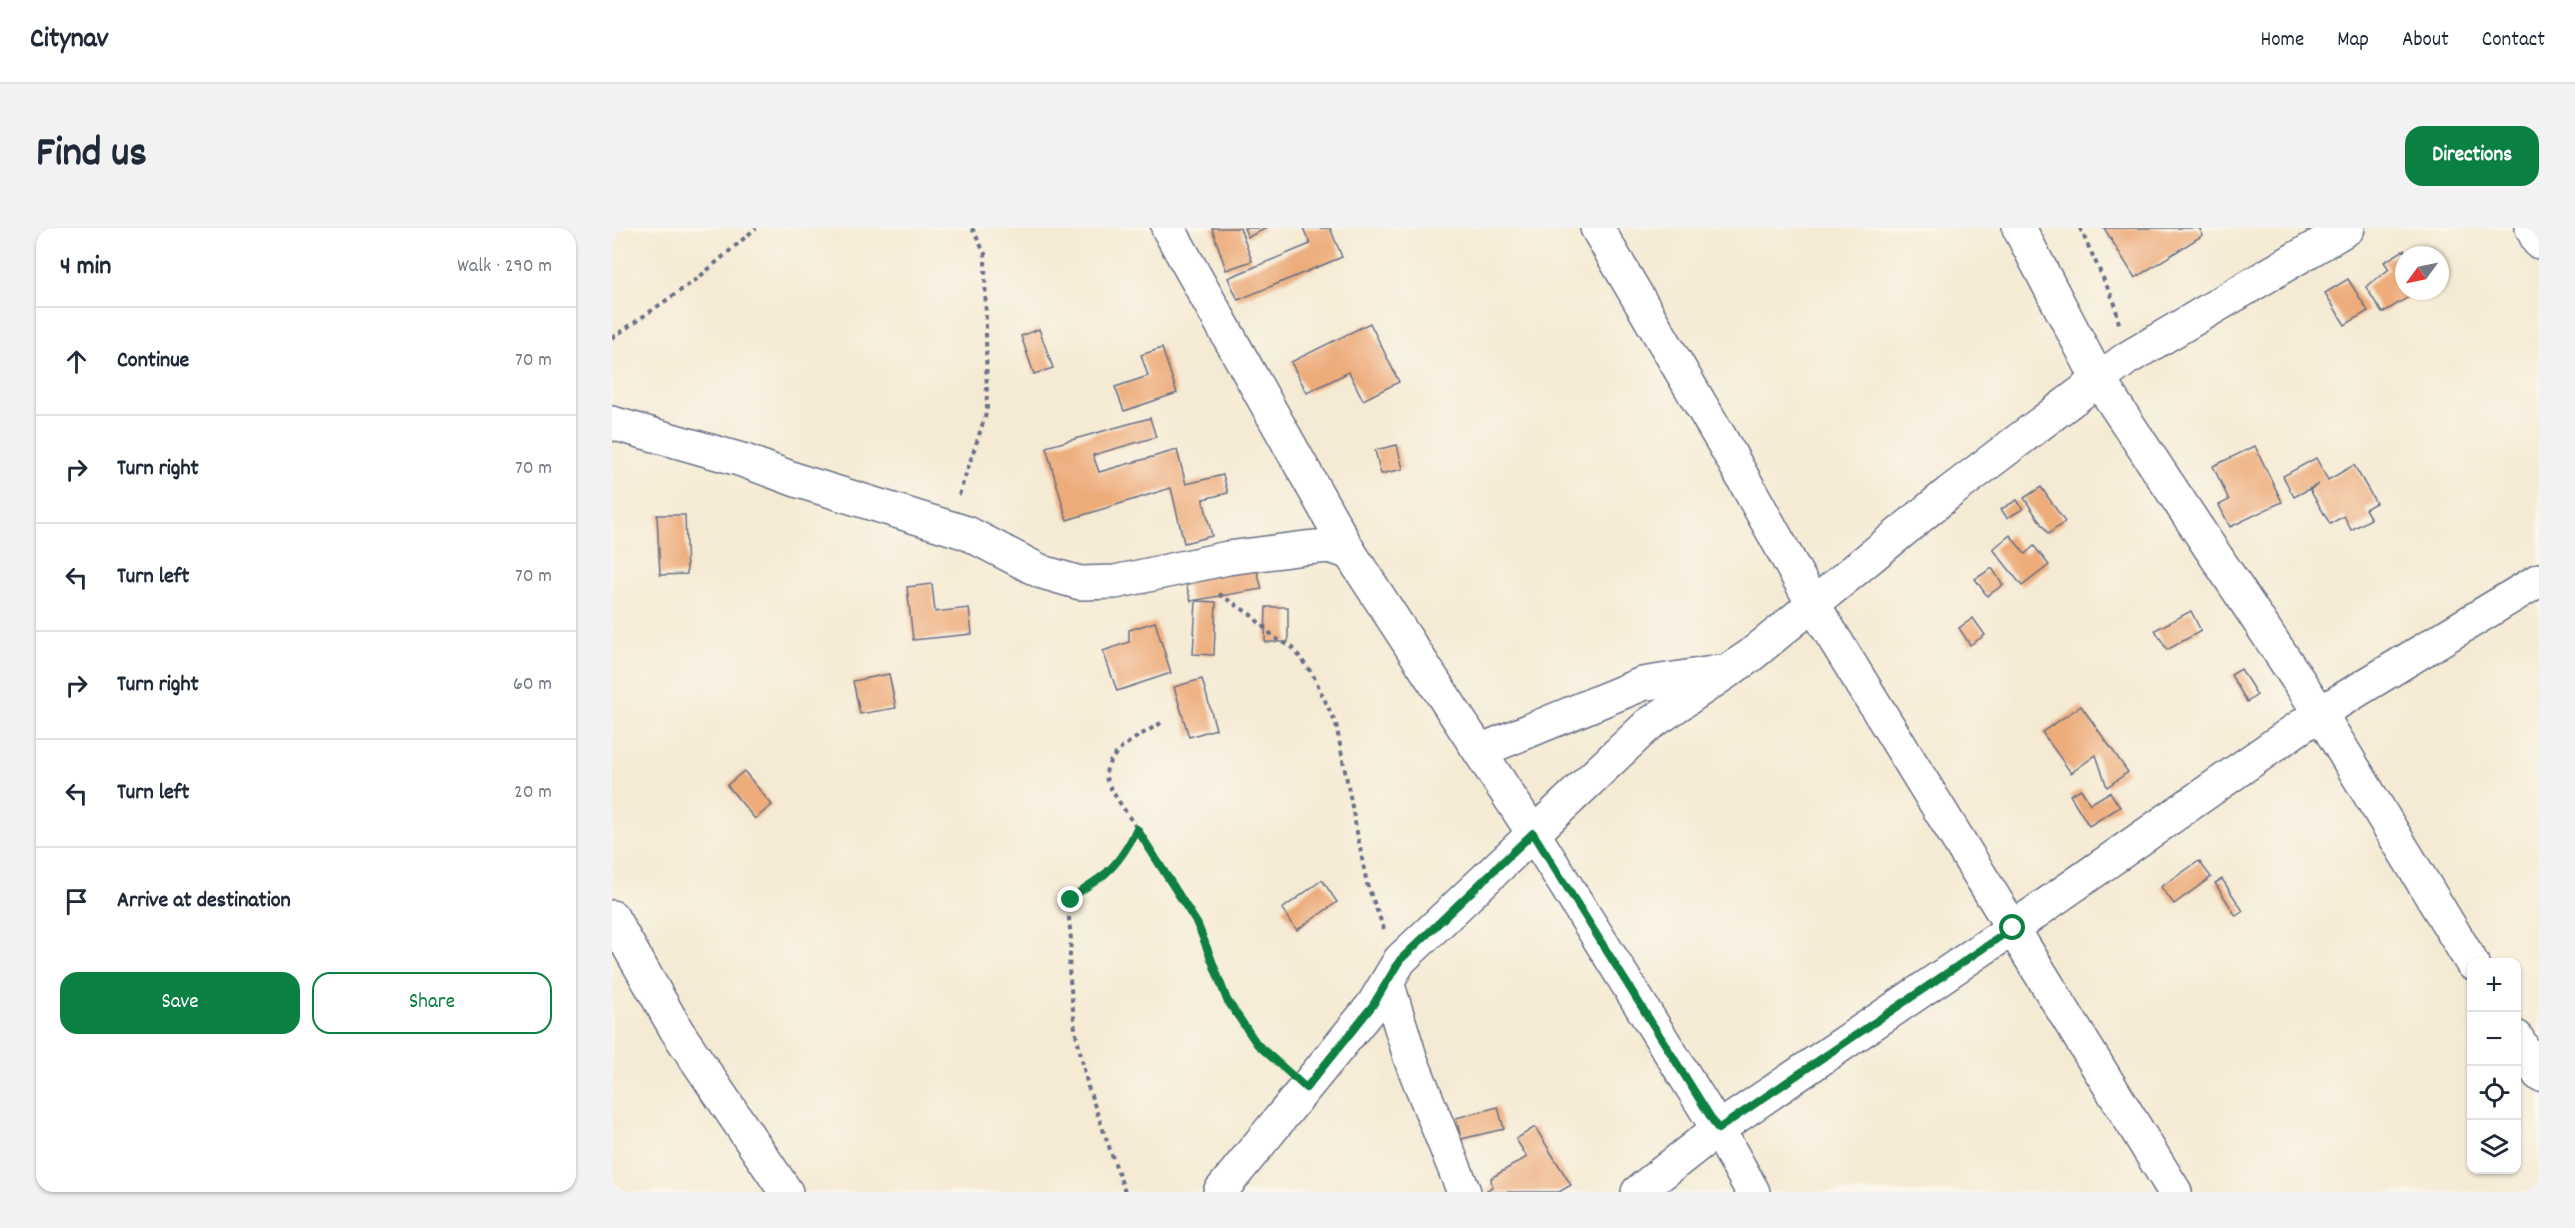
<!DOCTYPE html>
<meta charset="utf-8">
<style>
body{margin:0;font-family:Dekko,sans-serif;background:#f2f2f3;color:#1f2937}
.controls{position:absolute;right:18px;bottom:18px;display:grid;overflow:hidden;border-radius:12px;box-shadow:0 2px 4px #0004}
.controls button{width:54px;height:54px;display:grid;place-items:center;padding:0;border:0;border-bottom:2px solid #e0e1e3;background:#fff;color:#1f2937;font:30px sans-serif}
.compass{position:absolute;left:1783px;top:18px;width:54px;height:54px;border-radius:50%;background:#fff;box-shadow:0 2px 4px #0004;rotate:237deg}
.stop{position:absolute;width:18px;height:18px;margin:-14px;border:4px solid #0b8043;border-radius:50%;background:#fff}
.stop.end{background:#0b8043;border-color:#fff;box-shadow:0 2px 6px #0008}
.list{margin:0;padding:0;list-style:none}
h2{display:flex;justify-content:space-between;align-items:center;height:78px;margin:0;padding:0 24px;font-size:26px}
h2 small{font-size:20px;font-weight:400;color:#747a83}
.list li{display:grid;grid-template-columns:39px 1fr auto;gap:18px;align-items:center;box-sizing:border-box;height:108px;padding:0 24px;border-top:2px solid #e0e1e3}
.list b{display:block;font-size:22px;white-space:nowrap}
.list em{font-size:20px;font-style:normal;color:#747a83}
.actions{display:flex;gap:12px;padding:18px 24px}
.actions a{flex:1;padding:14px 0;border:2px solid #0b8043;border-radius:18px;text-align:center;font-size:21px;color:#0b8043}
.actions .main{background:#0b8043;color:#fff}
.icon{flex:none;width:33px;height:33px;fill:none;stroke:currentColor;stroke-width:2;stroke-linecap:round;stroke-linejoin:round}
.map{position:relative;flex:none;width:1927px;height:964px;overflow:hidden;border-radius:18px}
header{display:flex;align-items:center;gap:36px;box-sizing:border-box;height:84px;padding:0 30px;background:#fff;border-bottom:2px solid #e0e1e3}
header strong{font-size:28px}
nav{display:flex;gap:33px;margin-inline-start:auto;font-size:21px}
.intro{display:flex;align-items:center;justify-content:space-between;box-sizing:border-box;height:144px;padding:0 36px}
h1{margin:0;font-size:42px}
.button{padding:15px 27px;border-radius:18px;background:#0b8043;color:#fff;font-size:21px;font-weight:700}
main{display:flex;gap:36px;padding:0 36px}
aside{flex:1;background:#fff;border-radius:18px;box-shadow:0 2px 4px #0004}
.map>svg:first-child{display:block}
.building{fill:#edac7a}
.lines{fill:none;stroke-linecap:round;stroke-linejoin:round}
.minor-casing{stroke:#677087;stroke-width:36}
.path{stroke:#677087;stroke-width:4;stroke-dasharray:4.5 4.5;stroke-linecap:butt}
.minor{stroke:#fff;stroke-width:33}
.route{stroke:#0b8043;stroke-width:8}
</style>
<header>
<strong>Citynav</strong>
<nav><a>Home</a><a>Map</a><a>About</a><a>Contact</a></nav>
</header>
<div class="intro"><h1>Find us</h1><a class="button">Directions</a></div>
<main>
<aside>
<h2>4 min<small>Walk · 290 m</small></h2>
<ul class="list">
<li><svg class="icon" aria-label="ahead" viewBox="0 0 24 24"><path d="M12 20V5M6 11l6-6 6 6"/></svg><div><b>Continue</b></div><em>70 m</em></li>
<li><svg class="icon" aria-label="right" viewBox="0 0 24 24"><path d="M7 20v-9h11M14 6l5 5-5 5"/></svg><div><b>Turn right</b></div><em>70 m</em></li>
<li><svg class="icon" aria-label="left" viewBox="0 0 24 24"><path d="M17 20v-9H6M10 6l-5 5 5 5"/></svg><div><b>Turn left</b></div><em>70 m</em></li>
<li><svg class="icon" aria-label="right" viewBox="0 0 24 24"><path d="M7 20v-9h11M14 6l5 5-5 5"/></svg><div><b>Turn right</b></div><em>60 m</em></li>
<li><svg class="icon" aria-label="left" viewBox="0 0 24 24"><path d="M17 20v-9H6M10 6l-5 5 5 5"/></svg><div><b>Turn left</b></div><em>20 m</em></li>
<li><svg class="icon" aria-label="arrive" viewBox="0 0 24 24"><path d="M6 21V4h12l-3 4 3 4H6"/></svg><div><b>Arrive at destination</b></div></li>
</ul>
<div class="actions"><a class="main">Save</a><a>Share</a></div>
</aside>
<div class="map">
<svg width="1927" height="964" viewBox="0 0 1927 964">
<rect width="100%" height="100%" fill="#fbf7ec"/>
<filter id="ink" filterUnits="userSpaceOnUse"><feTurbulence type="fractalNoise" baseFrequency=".0167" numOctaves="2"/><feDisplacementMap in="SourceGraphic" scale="12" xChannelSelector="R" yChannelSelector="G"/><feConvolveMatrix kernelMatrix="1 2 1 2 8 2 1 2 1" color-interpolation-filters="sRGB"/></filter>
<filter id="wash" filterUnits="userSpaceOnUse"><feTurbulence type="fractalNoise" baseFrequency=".008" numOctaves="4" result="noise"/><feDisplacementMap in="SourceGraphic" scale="24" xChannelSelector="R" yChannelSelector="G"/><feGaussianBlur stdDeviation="1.35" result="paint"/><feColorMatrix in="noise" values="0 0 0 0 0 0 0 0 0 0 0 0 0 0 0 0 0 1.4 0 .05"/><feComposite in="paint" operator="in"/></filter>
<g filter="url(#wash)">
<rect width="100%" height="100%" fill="#f5ead3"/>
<g id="blocks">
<!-- building -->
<g class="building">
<polygon points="600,0 628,0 640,33 614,42"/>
<polygon points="632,0 655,0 636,9"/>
<polygon points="691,0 718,0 730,29 626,72 616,50 698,16"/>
<polygon points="1492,0 1587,0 1591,7 1523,50"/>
<polygon points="1792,22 1795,27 1792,27 1792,63 1807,63 1770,85 1754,59 1777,41 1772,34"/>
<polygon points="1736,51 1756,83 1733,97 1713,65"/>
<polygon points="758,95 787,154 751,172 737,144 695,165 679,134"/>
<polygon points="427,101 441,140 422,146 409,108"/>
<polygon points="550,120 565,165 512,183 503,159 536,148 529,127"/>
<polygon points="538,190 544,209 481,227 487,244 565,222 574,256 611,247 616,265 591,271 600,308 572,315 559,260 455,292 434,219"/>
<polygon points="785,217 791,241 769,246 763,222"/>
<polygon points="1643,218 1670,274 1618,299 1607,277 1617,272 1601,238"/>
<polygon points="1704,230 1716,252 1742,237 1764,275 1753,281 1759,291 1739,302 1732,288 1718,296 1698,262 1707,256 1682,269 1671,248"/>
<polygon points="1429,259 1453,294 1436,306 1412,270"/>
<polygon points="1405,272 1411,281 1395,290 1389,281"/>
<polygon points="45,287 73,287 75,346 48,347"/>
<polygon points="1398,307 1413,326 1422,318 1437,337 1410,358 1381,321"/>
<polygon points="643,336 650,361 579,373 572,349"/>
<polygon points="1380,340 1391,357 1375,368 1363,351"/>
<polygon points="320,356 323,384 357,380 360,406 301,412 295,359"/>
<polygon points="584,373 604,374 602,427 581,426"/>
<polygon points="654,379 676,379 676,414 653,414"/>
<polygon points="1579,383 1589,403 1555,422 1543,402"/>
<polygon points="1361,390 1373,407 1358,417 1347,400"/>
<polygon points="543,394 559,445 505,463 491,423 517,414 517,402"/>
<polygon points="1629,441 1645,467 1635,474 1619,447"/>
<polygon points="277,446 284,480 248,486 241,453"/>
<polygon points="590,451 604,501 577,509 562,459"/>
<polygon points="1469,478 1516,544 1495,559 1484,527 1459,545 1430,504"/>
<polygon points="132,543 160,577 143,591 115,557"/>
<polygon points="1469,561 1478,576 1498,564 1508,579 1477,598 1458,567"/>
<polygon points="1587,633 1599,649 1562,676 1549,659"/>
<polygon points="1610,651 1631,683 1624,688 1603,655"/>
<polygon points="710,652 725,674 685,702 670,681"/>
<polygon points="886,879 892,901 849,911 844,890"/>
<polygon points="923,899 959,957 947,964 872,964 880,959 879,950 915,929 904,911"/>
</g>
</g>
</g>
<g filter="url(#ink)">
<use href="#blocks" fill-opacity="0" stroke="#677087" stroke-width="1.5"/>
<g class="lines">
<!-- minor casing -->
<g class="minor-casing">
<g id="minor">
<polyline points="556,0 738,325 921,605 1106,901 1141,964"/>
<polyline points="985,0 1116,223 1201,376 1563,964"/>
<polyline points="1407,0 1486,151 1708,485 1860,735"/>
<polyline points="1920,0 1927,14"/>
<polyline points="0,195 130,232 187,253 355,305 430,344 468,355 503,354 616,330 693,320 718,318 738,325"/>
<polyline points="868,523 1030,456 1107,444"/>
<polyline points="0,689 65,803 174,964"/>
<polyline points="775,754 799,832 852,964"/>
<polyline points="1904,809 1927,846"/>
<polyline points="608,964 761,777 788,732 1036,497 1138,428 1338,264 1514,131 1736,0"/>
<polyline points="1026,964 1106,901 1401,700 1708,485 1927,352"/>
</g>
</g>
<!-- path -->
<g class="path">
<polyline points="1468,0 1503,76 1507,96"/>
<polyline points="0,110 85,51 144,0"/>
<polyline points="347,267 375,183 373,26 360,0"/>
<polyline points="607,366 638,386 663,410 681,420 701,447 724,496 755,656 772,701"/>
<path d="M 549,495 C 531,506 496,522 494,546 C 493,551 498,558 500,563 L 567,664 L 593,712 L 615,772 L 645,816 L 668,838"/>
<polyline points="513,964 476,859 463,801 457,742 459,711 457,691 459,672 467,663 494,645 508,630 525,601"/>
</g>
<!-- minor -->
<use href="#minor" class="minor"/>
</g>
</g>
<g class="lines" filter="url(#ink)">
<!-- route -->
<path class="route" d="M 459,672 C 469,660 483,655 494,645 C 508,633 517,617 525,601 L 586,697 L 615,772 L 628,791 L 645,816 L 694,860 L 761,777 L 788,732 L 921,605 L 1106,901 L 1401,700"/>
</g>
</svg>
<div class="controls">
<button>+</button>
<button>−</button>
<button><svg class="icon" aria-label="locate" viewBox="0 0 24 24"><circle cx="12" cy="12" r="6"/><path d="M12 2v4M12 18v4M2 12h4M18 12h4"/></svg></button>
<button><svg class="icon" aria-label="layers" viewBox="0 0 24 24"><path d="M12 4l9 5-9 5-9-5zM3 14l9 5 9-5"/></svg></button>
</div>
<svg class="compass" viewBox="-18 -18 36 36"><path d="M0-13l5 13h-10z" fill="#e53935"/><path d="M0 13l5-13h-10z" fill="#747a83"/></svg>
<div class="stop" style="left:1401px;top:700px"></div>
<div class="stop end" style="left:459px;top:672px"></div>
</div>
</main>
